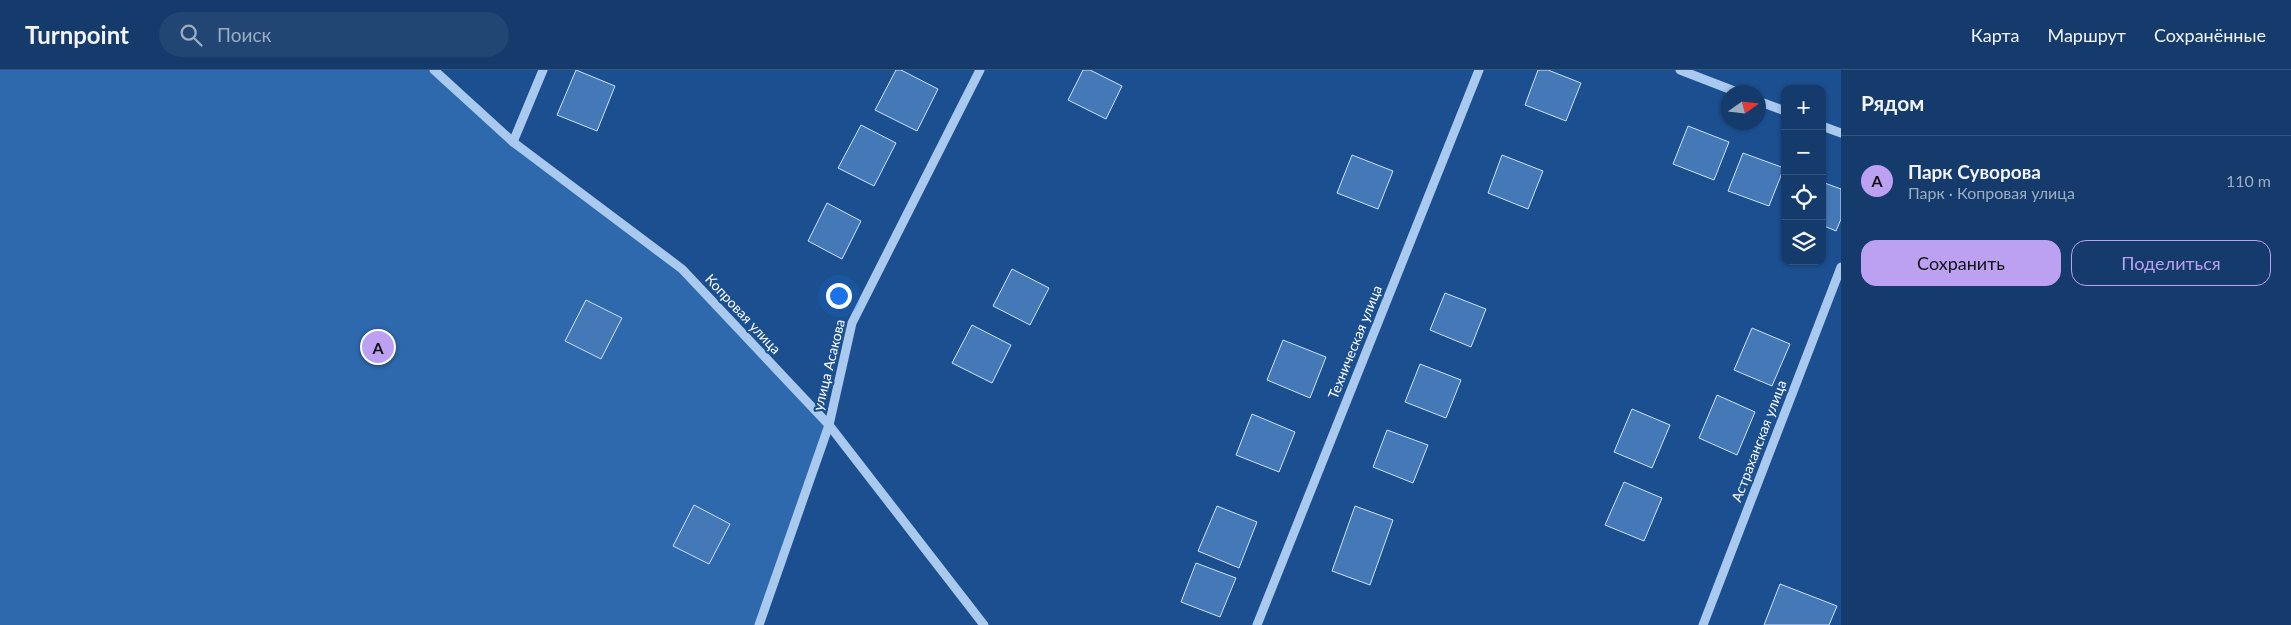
<!DOCTYPE html>
<html lang="ru">
<meta charset="utf-8">
<style>
body{margin:0;font-family:Lato,sans-serif;background:#214673;color:#f1f3f6}
.controls{position:absolute;right:15px;top:15px;display:grid;overflow:hidden;border-radius:10px;box-shadow:0 1px 4px #0004}
.controls button{width:45px;height:45px;display:grid;place-items:center;padding:0;border:0;border-bottom:1px solid #33557e;background:#143b6b;color:#f1f3f6;font:25px sans-serif}
.compass{position:absolute;left:1721px;top:15px;width:45px;height:45px;border-radius:50%;background:#143b6b;box-shadow:0 1px 4px #0004;rotate:76deg}
.you{position:absolute;left:838px;top:225px;width:18px;height:18px;margin:-12px;border:4px solid #fff;border-radius:50%;background:#1a73e8;box-shadow:0 0 0 8px #1a73e833}
.badge{display:grid;place-items:center;width:32px;height:32px;border-radius:50%;background:#bca0f2;color:#111;font-size:16px;font-weight:700}
.pin{position:absolute;translate:-50% -50%;border:2px solid #fff;box-shadow:0 1px 5px #0006}
.list{margin:0;padding:0;list-style:none}
h2{display:flex;justify-content:space-between;align-items:center;height:65px;margin:0;padding:0 20px;font-size:21px}
h2 small{font-size:16px;font-weight:400;color:#9dadc1}
.list li{display:grid;grid-template-columns:32px 1fr auto;gap:15px;align-items:center;box-sizing:border-box;height:90px;padding:0 20px;border-top:1px solid #33557e}
.list b{display:block;font-size:19px;white-space:nowrap}
.list p{margin:0;font-size:16px;white-space:nowrap;color:#9dadc1}
.list em{font-size:16px;font-style:normal;color:#9dadc1}
.actions{display:flex;gap:10px;padding:15px 20px}
.actions a{flex:1;padding:11px 0;border:1px solid #bca0f2;border-radius:15px;text-align:center;font-size:18px;color:#bca0f2}
.actions .main{background:#bca0f2;color:#111}
.icon{flex:none;width:28px;height:28px;fill:none;stroke:currentColor;stroke-width:2;stroke-linecap:round;stroke-linejoin:round}
.map{position:relative;flex:none;width:1841px;height:555px;overflow:hidden}
header{display:flex;align-items:center;gap:30px;box-sizing:border-box;height:70px;padding:0 25px;background:#143b6b;border-bottom:1px solid #33557e}
header strong{font-size:24px}
nav{display:flex;gap:28px;margin-inline-start:auto;font-size:18px}
.search{width:350px;height:45px;background:#214673;display:flex;align-items:center;gap:12px;box-sizing:border-box;padding:0 18px;border-radius:28px;color:#9dadc1;font-size:19px}
main{display:flex}
aside{flex:1;background:#143b6b}
.map>svg:first-child{display:block}
.green{fill:#2e69ad}
.building{fill:#4478b7;stroke:#cfe3fa}
.lines{fill:none;stroke-linecap:round;stroke-linejoin:round}
.minor{stroke:#a9c9ee;stroke-width:9}
.labels{text-anchor:middle;stroke-width:4.5;stroke-linejoin:round;paint-order:stroke}
.street-label{font-size:14px;fill:#fff;stroke:#1b4f8f}
</style>
<header>
<strong>Turnpoint</strong>
<div class="search"><svg class="icon" aria-label="search" viewBox="0 0 24 24"><circle cx="10" cy="10" r="6"/><path d="M15 15l6 6"/></svg>Поиск</div>
<nav><a>Карта</a><a>Маршрут</a><a>Сохранённые</a></nav>
</header>
<main>
<div class="map">
<svg width="1841" height="555" viewBox="0 0 1841 555">
<rect width="100%" height="100%" fill="#1b4f8f"/>
<!-- green -->
<polygon class="green" points="0,0 434,0 513,72 682,199 829,355 759,555 0,555"/>
<!-- building -->
<g class="building">
<polygon points="576,0 615,16 597,61 557,45"/>
<polygon points="896,0 901,0 938,19 917,61 875,40"/>
<polygon points="1083,0 1090,0 1122,16 1106,49 1068,30"/>
<polygon points="1538,0 1548,0 1581,13 1566,51 1525,35"/>
<polygon points="861,55 896,73 874,116 838,98"/>
<polygon points="1688,56 1729,72 1714,110 1673,94"/>
<polygon points="1743,83 1784,98 1769,136 1728,121"/>
<polygon points="1352,85 1393,101 1378,139 1337,123"/>
<polygon points="1502,85 1543,101 1528,139 1488,123"/>
<polygon points="1822,112 1841,119 1841,149 1836,161 1822,155"/>
<polygon points="827,133 861,151 842,189 808,171"/>
<polygon points="1012,199 1049,218 1030,255 993,236"/>
<polygon points="1445,223 1486,239 1471,277 1430,260"/>
<polygon points="586,230 622,248 601,289 565,271"/>
<polygon points="972,255 1011,275 992,313 952,293"/>
<polygon points="1752,258 1790,274 1772,316 1734,300"/>
<polygon points="1283,270 1326,287 1310,328 1267,310"/>
<polygon points="1420,294 1461,310 1446,348 1405,332"/>
<polygon points="1717,325 1755,342 1737,385 1699,368"/>
<polygon points="1632,339 1670,355 1652,398 1614,382"/>
<polygon points="1252,344 1295,362 1279,402 1236,385"/>
<polygon points="1387,360 1428,375 1413,413 1373,397"/>
<polygon points="1624,412 1662,428 1644,471 1605,455"/>
<polygon points="694,435 730,454 709,494 673,476"/>
<polygon points="1217,436 1257,452 1239,498 1198,481"/>
<polygon points="1355,436 1393,450 1370,515 1332,501"/>
<polygon points="1196,493 1236,508 1220,547 1181,532"/>
<polygon points="1780,514 1837,536 1829,555 1764,555"/>
</g>
<g class="lines">
<!-- minor -->
<g class="minor">
<polyline points="434,0 513,72 682,199 829,355 984,555"/>
<polyline points="1680,0 1737,22"/>
<polyline points="1758,31 1785,41"/>
<polyline points="1822,56 1841,63"/>
<polyline points="513,72 543,0"/>
<polyline points="759,555 829,355 852,253 980,0"/>
<polyline points="1257,555 1479,0"/>
<polyline points="1703,555 1841,197"/>
</g>
</g>
<g class="labels">
<!-- street labels -->
<g class="street-label">
<text transform="translate(743 244) rotate(47)" y="5">Копровая улица</text>
<text transform="translate(1355 272) rotate(-68)" y="5">Техническая улица</text>
<text transform="translate(829 295) rotate(-76)" y="5">улица Асакова</text>
<text transform="translate(1759 371) rotate(-69)" y="5">Астраханская улица</text>
</g>
</g>
</svg>
<div class="controls">
<button>+</button>
<button>−</button>
<button><svg class="icon" aria-label="locate" viewBox="0 0 24 24"><circle cx="12" cy="12" r="6"/><path d="M12 2v4M12 18v4M2 12h4M18 12h4"/></svg></button>
<button><svg class="icon" aria-label="layers" viewBox="0 0 24 24"><path d="M12 4l9 5-9 5-9-5zM3 14l9 5 9-5"/></svg></button>
</div>
<svg class="compass" viewBox="-18 -18 36 36"><path d="M0-13l5 13h-10z" fill="#e53935"/><path d="M0 13l5-13h-10z" fill="#9dadc1"/></svg>
<div class="you"></div>
<div class="pin badge" style="left:378px;top:277px">A</div>
</div>
<aside>
<h2>Рядом<small></small></h2>
<ul class="list">
<li><span class="badge">A</span><div><b>Парк Суворова</b><p>Парк · Копровая улица</p></div><em>110 m</em></li>
</ul>
<div class="actions"><a class="main">Сохранить</a><a>Поделиться</a></div>
</aside>
</main>
